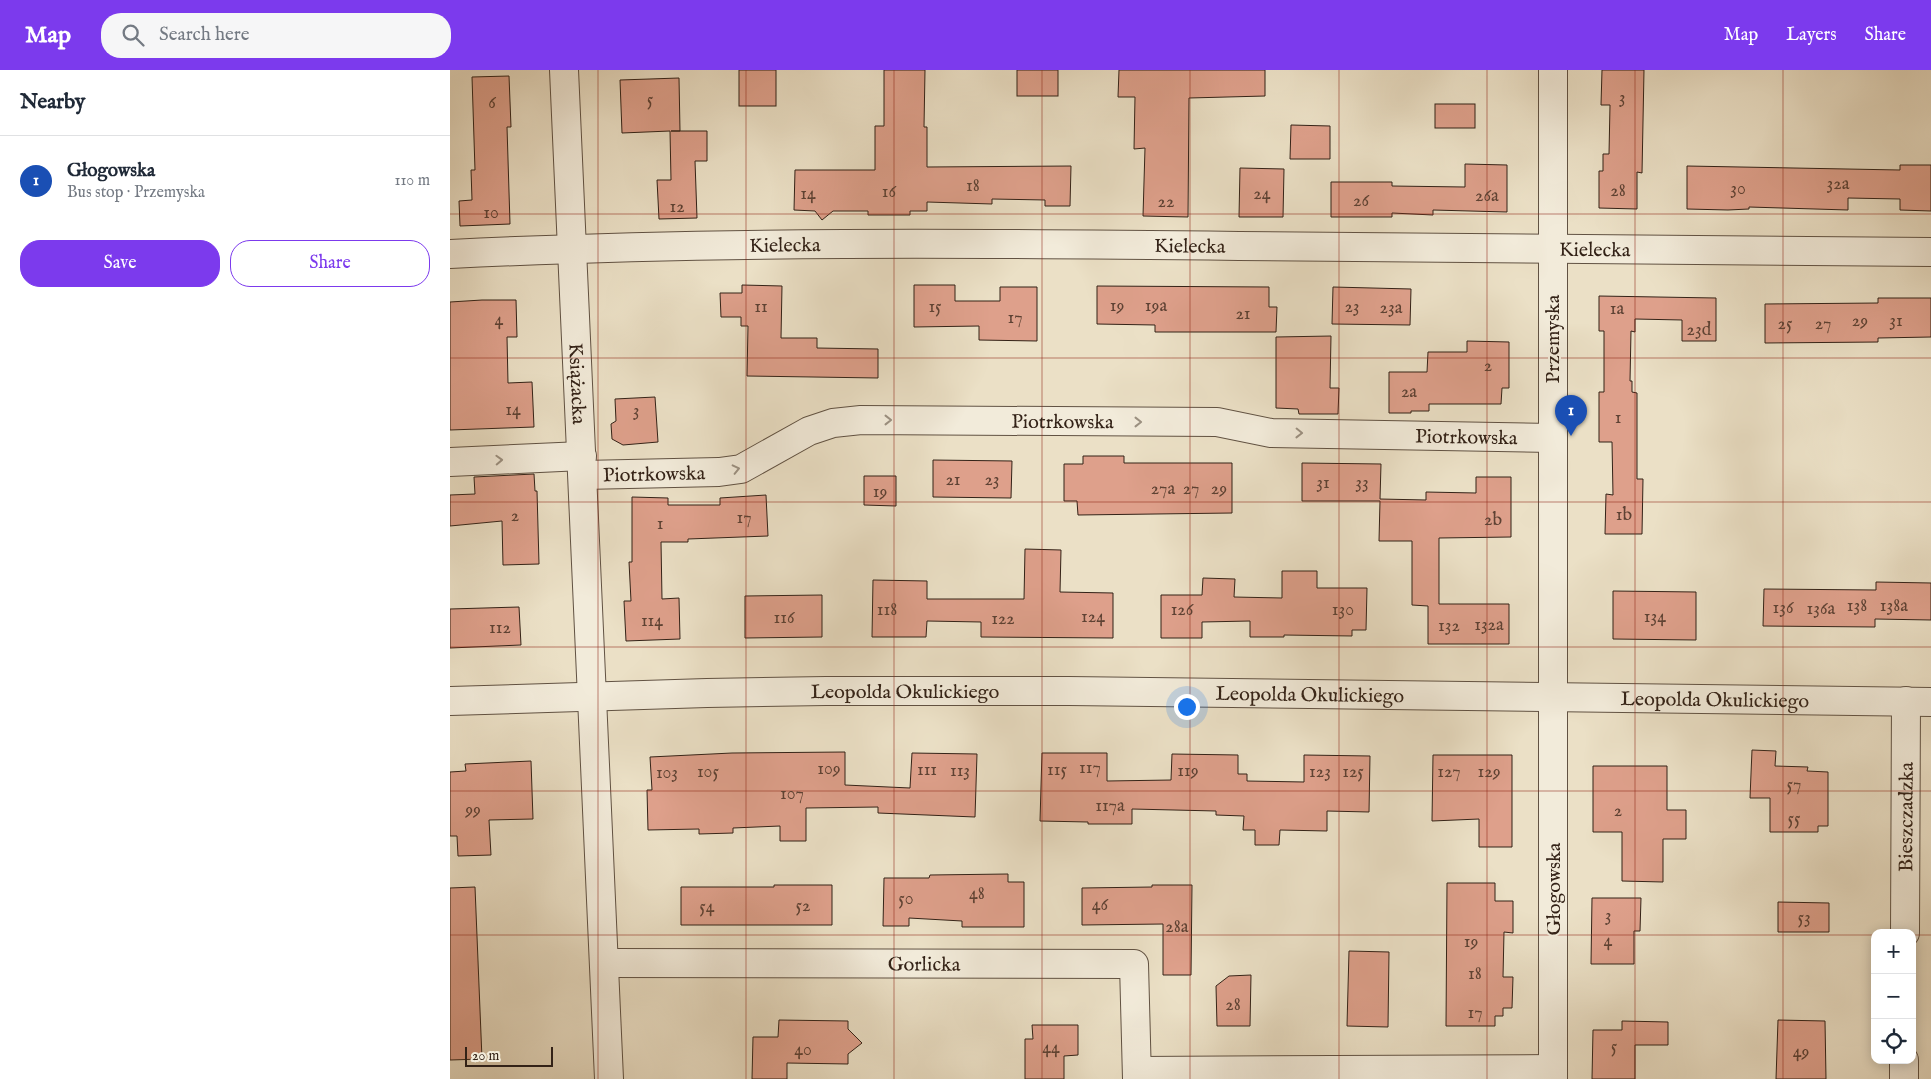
<!DOCTYPE html>
<meta charset="utf-8">
<style>
body{margin:0;font-family:"IM FELL English",serif;background:#f6f6f7;color:#1f2937}
.controls{position:absolute;right:15px;bottom:15px;display:grid;overflow:hidden;border-radius:10px;box-shadow:0 2px 12px #0003}
.controls button{width:45px;height:45px;display:grid;place-items:center;padding:0;border:0;border-bottom:1px solid #e0e1e3;background:#fff;color:#1f2937;font:25px sans-serif}
.scale{position:absolute;left:15px;bottom:12px;width:88px;box-sizing:border-box;padding-left:5px;border:2px solid #332217;border-top:0;font-size:14px;line-height:18px;white-space:nowrap;color:#332217;-webkit-text-stroke:4px #f2ebda;paint-order:stroke}
.you{position:absolute;left:736px;top:636px;width:18px;height:18px;margin:-12px;border:4px solid #fff;border-radius:50%;background:#1a73e8;box-shadow:0 0 0 8px #1a73e833}
.badge{display:grid;place-items:center;width:32px;height:32px;border-radius:50%;background:#7c3aed;color:#fff;font-size:16px;font-weight:700}
.pin{position:absolute;translate:-50% -41px;filter:drop-shadow(0 1px 2px #0008)}
.pin::after{content:'';position:absolute;top:26px;width:18px;height:15px;background:inherit;clip-path:polygon(0 0,100% 0,50% 100%)}
.list{margin:0;padding:0;list-style:none}
h2{display:flex;justify-content:space-between;align-items:center;height:65px;margin:0;padding:0 20px;font-size:21px}
h2 small{font-size:16px;font-weight:400;color:#747a83}
.list li{display:grid;grid-template-columns:32px 1fr auto;gap:15px;align-items:center;box-sizing:border-box;height:90px;padding:0 20px;border-top:1px solid #e0e1e3}
.list b{display:block;font-size:19px;white-space:nowrap}
.list p{margin:0;font-size:16px;white-space:nowrap;color:#747a83}
.list em{font-size:16px;font-style:normal;color:#747a83}
.actions{display:flex;gap:10px;padding:15px 20px}
.actions a{flex:1;padding:11px 0;border:1px solid #7c3aed;border-radius:20px;text-align:center;font-size:18px;color:#7c3aed}
.actions .main{background:#7c3aed;color:#fff}
.icon{flex:none;width:28px;height:28px;fill:none;stroke:currentColor;stroke-width:2;stroke-linecap:round;stroke-linejoin:round}
.map{position:relative;flex:none;width:1481px;height:1009px;overflow:hidden}
header{display:flex;align-items:center;gap:30px;box-sizing:border-box;height:70px;padding:0 25px;background:#7c3aed;color:#fff}
header strong{font-size:24px}
nav{display:flex;gap:28px;margin-inline-start:auto;font-size:18px}
.search{width:350px;height:45px;background:#f6f6f7;display:flex;align-items:center;gap:12px;box-sizing:border-box;padding:0 18px;border-radius:20px;color:#747a83;font-size:19px}
main{display:flex}
aside{flex:1;background:#fff}
.map>svg:first-child{display:block}
.building{fill:#dea08b;stroke:#332217}
.lines{fill:none;stroke-linecap:round;stroke-linejoin:round}
.minor-casing{stroke:#615243;stroke-width:30}
.minor{stroke:#f2ebda;stroke-width:28}
.oneway{stroke:#9c9182}
.grid{fill:none;stroke:#8f2418;stroke-width:1;stroke-opacity:0.55}
.labels{text-anchor:middle;stroke-width:4;stroke-linejoin:round;paint-order:stroke}
.number-label{font-size:18px;fill:#5e4234}
.street-label{font-size:20px;fill:#332217;stroke:#f2ebda}
</style>
<header>
<strong>Map</strong>
<div class="search"><svg class="icon" aria-label="search" viewBox="0 0 24 24"><circle cx="10" cy="10" r="6"/><path d="M15 15l6 6"/></svg>Search here</div>
<nav><a>Map</a><a>Layers</a><a>Share</a></nav>
</header>
<main>
<aside>
<h2>Nearby<small></small></h2>
<ul class="list">
<li><span class="badge" style="background:#1a4fb4">1</span><div><b>Głogowska</b><p>Bus stop · Przemyska</p></div><em>110 m</em></li>
</ul>
<div class="actions"><a class="main">Save</a><a>Share</a></div>
</aside>
<div class="map">
<svg width="1481" height="1009" viewBox="0 0 1481 1009">
<rect width="100%" height="100%" fill="#ebe0c6"/>
<filter id="stains"><feTurbulence type="fractalNoise" baseFrequency=".004" numOctaves="4"/><feColorMatrix values="0 0 0 0 .2 0 0 0 0 .09 0 0 0 0 .02 0 0 0 .5 -.17"/></filter>
<radialGradient id="worn" r=".72"><stop offset=".6" stop-color="#630" stop-opacity="0"/><stop offset="1" stop-color="#630" stop-opacity=".3"/></radialGradient>
<!-- building -->
<g class="building">
<rect x="289" y="0" width="37" height="36"/>
<polygon points="434,0 475,0 474,57 477,57 477,97 621,96 620,136 595,136 595,130 542,129 542,134 477,132 477,141 460,141 460,145 418,145 418,141 383,141 372,150 365,141 344,140 345,100 425,100 425,56 434,56"/>
<rect x="567" y="0" width="41" height="26"/>
<polygon points="669,0 815,0 815,26 739,28 738,147 693,146 695,78 684,79 685,27 668,27"/>
<polygon points="1152,0 1194,0 1192,103 1187,102 1187,139 1149,138 1149,101 1153,101 1153,84 1159,84 1160,35 1151,35"/>
<polygon points="59,6 61,57 57,57 60,154 10,156 9,131 22,130 21,100 25,100 22,7"/>
<polygon points="229,8 230,61 221,61 257,61 257,91 245,91 247,148 209,149 207,110 221,110 220,61 172,63 170,10"/>
<rect x="985" y="34" width="40" height="24"/>
<polygon points="841,55 880,56 880,89 840,89"/>
<polygon points="1015,94 1057,95 1057,142 983,140 983,145 942,143 942,147 881,147 881,112 942,112 942,116 1015,117"/>
<polygon points="1450,95 1481,95 1481,141 1450,140 1450,129 1398,128 1398,140 1299,137 1299,139 1278,140 1237,139 1237,96 1450,100"/>
<polygon points="790,98 834,99 833,147 789,147"/>
<polygon points="292,215 332,216 331,268 367,268 367,278 428,279 428,308 297,306 298,256 291,256 291,247 271,247 270,223 292,223"/>
<polygon points="464,215 505,215 505,231 550,231 550,217 587,217 587,271 529,270 529,256 464,257"/>
<polygon points="647,216 819,217 819,237 827,237 826,262 705,262 705,255 647,254"/>
<polygon points="883,217 961,219 960,255 882,254"/>
<polygon points="1149,226 1266,228 1266,271 1232,271 1232,250 1185,249 1185,262 1181,261 1180,311 1182,311 1182,322 1187,323 1187,409 1193,409 1192,464 1155,464 1156,424 1163,425 1162,372 1149,372 1149,322 1154,322 1154,261 1149,261"/>
<polygon points="1428,228 1481,228 1481,267 1428,268 1428,272 1315,273 1315,234 1428,233"/>
<polygon points="32,230 66,230 67,267 57,267 58,313 82,312 84,357 0,360 0,232"/>
<polygon points="881,266 880,318 889,318 888,344 849,344 848,339 826,338 826,267"/>
<polygon points="1017,271 1059,272 1059,318 1052,318 1051,334 979,334 979,341 961,341 961,343 939,343 939,302 977,302 978,282 1017,282"/>
<polygon points="205,327 208,372 173,375 162,369 161,354 166,351 165,329"/>
<polygon points="633,386 674,386 674,393 782,393 782,443 628,445 627,431 614,431 614,394 633,394"/>
<polygon points="483,390 562,391 561,428 483,427"/>
<polygon points="852,393 931,394 930,429 976,430 976,422 1026,423 1026,407 1061,407 1061,467 989,468 989,534 1059,534 1059,574 978,574 978,536 962,535 962,471 929,471 930,431 852,431"/>
<polygon points="84,404 85,421 87,421 89,494 53,495 52,451 0,456 0,425 25,424 24,407"/>
<polygon points="414,406 446,406 446,436 414,435"/>
<polygon points="316,425 318,466 238,469 238,472 211,472 212,529 229,528 230,569 176,571 174,531 181,531 179,492 182,492 182,427 218,428 218,435 270,435 270,428"/>
<polygon points="575,479 611,480 610,522 663,523 663,568 531,567 531,552 477,551 476,567 422,567 423,510 477,511 477,529 574,529"/>
<polygon points="832,501 867,501 867,518 917,518 916,560 902,560 902,566 834,565 834,567 800,567 800,551 752,552 752,568 711,568 711,525 752,525 753,508 785,509 784,527 832,528"/>
<polygon points="1426,512 1481,513 1481,550 1425,549 1425,557 1313,556 1314,519 1426,520"/>
<polygon points="1163,521 1246,522 1246,570 1163,569"/>
<polygon points="372,525 372,567 295,568 295,526"/>
<polygon points="69,537 71,575 0,578 0,539"/>
<polygon points="1302,680 1326,681 1325,696 1358,697 1357,701 1378,702 1378,756 1368,756 1368,762 1320,762 1320,728 1300,728"/>
<polygon points="395,682 395,715 460,718 462,683 527,684 525,747 428,743 428,737 356,738 356,771 330,771 330,756 283,758 283,763 249,764 249,759 198,760 197,720 202,720 200,687 282,683"/>
<polygon points="592,683 657,683 657,711 721,710 722,684 788,685 788,704 797,704 797,711 854,712 854,685 920,686 919,742 877,741 877,761 830,760 829,775 805,775 805,760 793,760 794,746 766,745 766,741 682,739 682,754 638,754 638,752 590,751"/>
<polygon points="983,685 1062,685 1062,777 1029,777 1029,749 982,751"/>
<polygon points="81,691 83,749 39,750 41,785 8,786 7,766 0,766 0,702 16,701 15,694"/>
<polygon points="1143,696 1217,696 1217,740 1236,740 1236,769 1213,769 1213,812 1172,811 1172,762 1143,762"/>
<polygon points="558,804 558,812 574,812 574,857 512,857 512,851 459,848 459,856 433,856 434,808 479,808 480,805"/>
<polygon points="997,813 1045,813 1045,831 1063,831 1063,863 1054,862 1053,907 1063,907 1062,938 1053,938 1053,946 1045,946 1045,956 996,956"/>
<polygon points="324,815 382,815 382,855 231,855 231,817 324,817"/>
<polygon points="702,815 742,815 741,905 713,905 713,854 632,855 632,818 702,817"/>
<polygon points="25,817 32,989 0,990 0,818"/>
<polygon points="1142,828 1191,828 1190,861 1184,861 1184,894 1141,894"/>
<polygon points="1328,832 1379,833 1379,862 1328,862"/>
<polygon points="899,881 939,882 938,957 897,956"/>
<polygon points="801,905 800,956 767,956 766,916 779,906"/>
<polygon points="329,950 398,951 398,959 412,973 398,984 398,994 337,993 337,1009 302,1009 303,967 328,967"/>
<polygon points="1328,950 1375,951 1376,1009 1326,1009"/>
<polygon points="1172,951 1218,952 1218,975 1185,975 1185,1009 1142,1009 1143,960 1172,960"/>
<polygon points="582,955 628,955 628,985 614,986 614,1009 575,1009 575,969 583,969"/>
</g>
<g class="lines">
<!-- minor casing -->
<g class="minor-casing">
<g id="minor">
<path id="s1" d="M 114,0 L 159,1009"/>
<polyline points="1103,0 1103,1009"/>
<path id="s2" d="M 0,184 C 263,171 526,173 789,176 C 1020,178 1250,180 1481,182"/>
<polyline points="0,392 132,386"/>
<path id="s3" d="M 133,405 L 269,402 L 291,399 L 359,361 L 383,353 L 411,350 L 767,352 L 821,363 L 1102,368"/>
<path id="s4" d="M 0,631 L 257,623 L 376,621 L 619,621 L 1481,632"/>
<path id="s5" d="M 1455,863 L 1456,631"/>
<path id="s6" d="M 155,893 L 684,894 L 687,1009"/>
<polyline points="687,1001 1103,999"/>
<polyline points="1454,1009 1454,990"/>
</g>
</g>
<!-- minor -->
<use href="#minor" class="minor"/>
</g>
<!-- one-way arrows -->
<defs><path id="oneway-chevron" d="M-2-3.5L2.5 0L-2 3.5" fill="none" stroke-width="1.6" stroke-linecap="round" stroke-linejoin="round" transform="scale(1.25)"/></defs>
<g class="oneway">
<use href="#oneway-chevron" transform="translate(438 350)"/>
<use href="#oneway-chevron" transform="translate(688 352)"/>
<use href="#oneway-chevron" transform="translate(849 363) rotate(1)"/>
<use href="#oneway-chevron" transform="translate(49 390) rotate(-2)"/>
<use href="#oneway-chevron" transform="translate(286 399) rotate(-13)"/>
</g>
<!-- grid -->
<path class="grid" d="M 148,0 L 148,1009M 296,0 L 296,1009M 444,0 L 444,1009M 592,0 L 592,1009M 740,0 L 740,1009M 889,0 L 889,1009M 1037,0 L 1037,1009M 1185,0 L 1185,1009M 1333,0 L 1333,1009M 0,144 L 1481,144M 0,288 L 1481,288M 0,432 L 1481,432M 0,577 L 1481,577M 0,721 L 1481,721M 0,865 L 1425,865M 1462,865 L 1481,865"/>
<g class="labels">
<!-- number labels -->
<g class="number-label">
<text x="1172" y="33">3</text>
<text x="200" y="35">5</text>
<text x="42" y="38">6</text>
<text x="1388" y="119">32a</text>
<text x="523" y="121">18</text>
<text x="1288" y="124">30</text>
<text x="1168" y="126">28</text>
<text x="439" y="127">16</text>
<text x="358" y="129">14</text>
<text x="812" y="129">24</text>
<text x="1037" y="131">26a</text>
<text x="911" y="136">26</text>
<text x="716" y="137">22</text>
<text x="227" y="142">12</text>
<text x="41" y="148">10</text>
<text x="667" y="241">19</text>
<text x="706" y="241">19a</text>
<text x="311" y="242">11</text>
<text x="485" y="242">15</text>
<text x="902" y="242">23</text>
<text x="941" y="243">23a</text>
<text x="1167" y="244">1a</text>
<text x="793" y="249">21</text>
<text x="565" y="253">17</text>
<text x="49" y="255">4</text>
<text x="1410" y="256">29</text>
<text x="1446" y="256">31</text>
<text x="1335" y="259">25</text>
<text x="1373" y="259">27</text>
<text x="1249" y="265">23d</text>
<text x="1038" y="301">2</text>
<text x="959" y="327">2a</text>
<text x="63" y="345">14</text>
<text x="186" y="346">3</text>
<text x="1168" y="353">1</text>
<text x="503" y="415">21</text>
<text x="542" y="415">23</text>
<text x="873" y="418">31</text>
<text x="912" y="418">33</text>
<text x="713" y="424">27a</text>
<text x="741" y="424">27</text>
<text x="769" y="424">29</text>
<text x="430" y="427">19</text>
<text x="1174" y="450">1b</text>
<text x="65" y="451">2</text>
<text x="294" y="453">17</text>
<text x="1043" y="455">2b</text>
<text x="210" y="459">1</text>
<text x="1407" y="541">138</text>
<text x="1444" y="541">138a</text>
<text x="1333" y="543">136</text>
<text x="1371" y="544">136a</text>
<text x="437" y="545">118</text>
<text x="732" y="545">126</text>
<text x="893" y="545">130</text>
<text x="643" y="552">124</text>
<text x="1205" y="552">134</text>
<text x="334" y="553">116</text>
<text x="553" y="554">122</text>
<text x="202" y="556">114</text>
<text x="1039" y="560">132a</text>
<text x="999" y="561">132</text>
<text x="50" y="563">112</text>
<text x="640" y="703">117</text>
<text x="379" y="704">109</text>
<text x="477" y="705">111</text>
<text x="607" y="705">115</text>
<text x="510" y="706">113</text>
<text x="738" y="706">119</text>
<text x="258" y="707">105</text>
<text x="870" y="707">123</text>
<text x="903" y="707">125</text>
<text x="999" y="707">127</text>
<text x="1039" y="707">129</text>
<text x="217" y="708">103</text>
<text x="1344" y="720">57</text>
<text x="342" y="729">107</text>
<text x="660" y="741">117a</text>
<text x="23" y="745">99</text>
<text x="1168" y="746">2</text>
<text x="1344" y="754">55</text>
<text x="527" y="829">48</text>
<text x="456" y="834">50</text>
<text x="650" y="840">46</text>
<text x="353" y="841">52</text>
<text x="257" y="842">54</text>
<text x="1158" y="851">3</text>
<text x="1354" y="853">53</text>
<text x="727" y="862">28a</text>
<text x="1158" y="876">4</text>
<text x="1021" y="877">19</text>
<text x="1025" y="909">18</text>
<text x="783" y="940">28</text>
<text x="1025" y="948">17</text>
<text x="1164" y="982">5</text>
<text x="601" y="983">44</text>
<text x="353" y="985">40</text>
<text x="1351" y="987">49</text>
</g>
<!-- street labels -->
<g class="street-label">
<text dy="7" stroke="none"><textPath href="#s2" startOffset="335">Kielecka</textPath></text>
<text dy="7" stroke="none"><textPath href="#s2" startOffset="740">Kielecka</textPath></text>
<text dy="7" stroke="none"><textPath href="#s2" startOffset="1145">Kielecka</textPath></text>
<text transform="translate(1102 269) rotate(-90)" y="7">Przemyska</text>
<text dy="7" stroke="none"><textPath href="#s1" startOffset="314">Książacka</textPath></text>
<text dy="7" stroke="none"><textPath href="#s3" startOffset="491">Piotrkowska</textPath></text>
<text dy="7" stroke="none"><textPath href="#s3" startOffset="896">Piotrkowska</textPath></text>
<text dy="7" stroke="none"><textPath href="#s3" startOffset="71">Piotrkowska</textPath></text>
<text dy="7" stroke="none"><textPath href="#s4" startOffset="455">Leopolda Okulickiego</textPath></text>
<text dy="7" stroke="none"><textPath href="#s4" startOffset="860">Leopolda Okulickiego</textPath></text>
<text dy="7" stroke="none"><textPath href="#s4" startOffset="1265">Leopolda Okulickiego</textPath></text>
<text dy="7" stroke="none"><textPath href="#s5" startOffset="116">Bieszczadzka</textPath></text>
<text transform="translate(1103 819) rotate(-90)" y="7">Głogowska</text>
<text dy="7" stroke="none"><textPath href="#s6" startOffset="319">Gorlicka</textPath></text>
</g>
</g>
<rect width="100%" height="100%" filter="url(#stains)"/>
<rect width="100%" height="100%" fill="url(#worn)"/>
</svg>
<div class="controls">
<button>+</button>
<button>−</button>
<button><svg class="icon" aria-label="locate" viewBox="0 0 24 24"><circle cx="12" cy="12" r="6"/><path d="M12 2v4M12 18v4M2 12h4M18 12h4"/></svg></button>
</div>
<div class="scale">20 m</div>
<div class="you"></div>
<div class="pin badge" style="left:1121px;top:366px;background:#1a4fb4">1</div>
</div>
</main>
